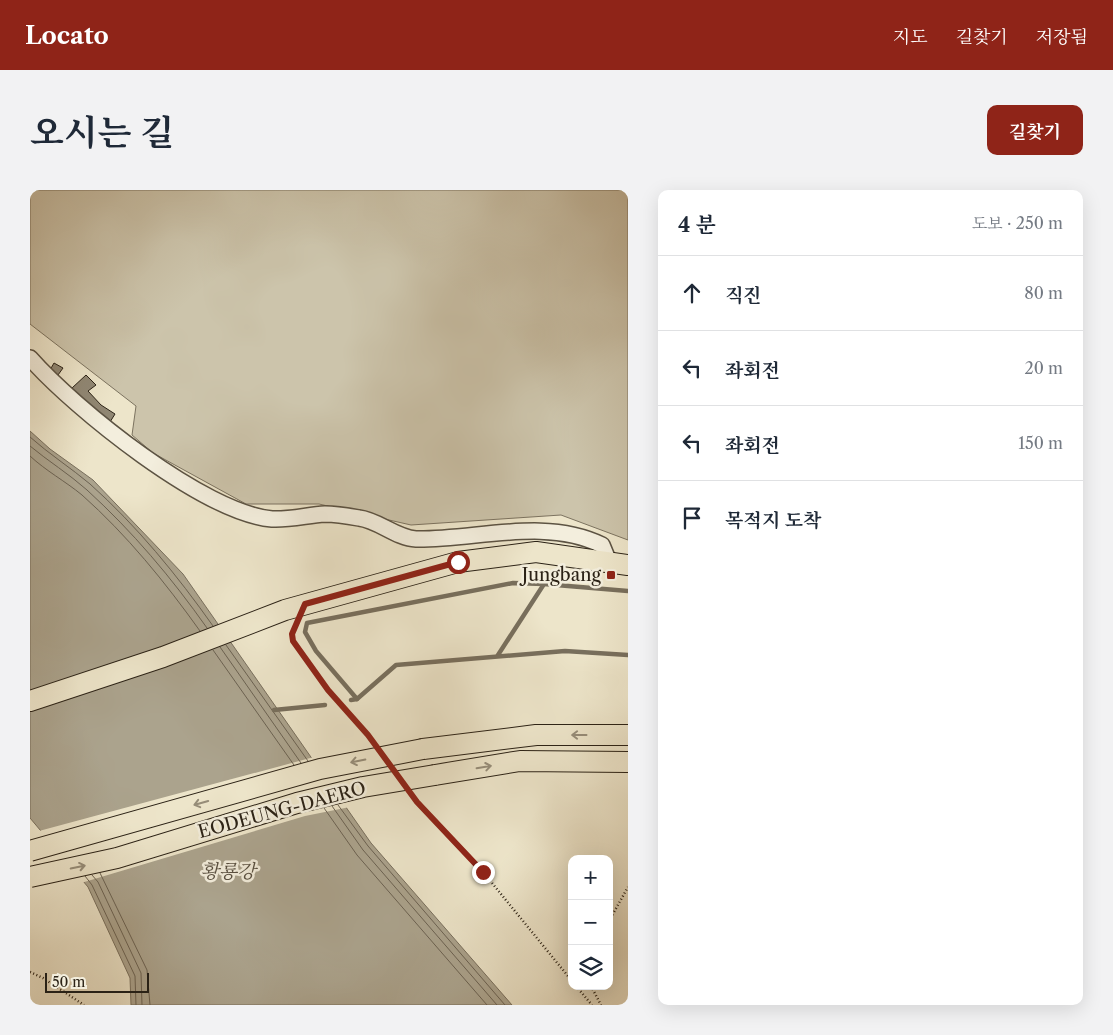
<!DOCTYPE html>
<html lang="ko">
<meta charset="utf-8">
<style>
body{margin:0;font-family:"Libre Caslon Text","Noto Serif KR",serif;background:#f2f2f3;color:#1f2937}
.controls{position:absolute;right:15px;bottom:15px;display:grid;overflow:hidden;border-radius:10px;box-shadow:0 5px 20px #0002}
.controls button{width:45px;height:45px;display:grid;place-items:center;padding:0;border:0;border-bottom:1px solid #e0e1e3;background:#fff;color:#1f2937;font:25px sans-serif}
.scale{position:absolute;left:15px;bottom:12px;width:104px;box-sizing:border-box;padding-left:5px;border:2px solid #2b2216;border-top:0;font-size:14px;line-height:18px;white-space:nowrap;color:#2b2216;-webkit-text-stroke:4px #f3eedd;paint-order:stroke}
.stop{position:absolute;width:15px;height:15px;margin:-11px;border:4px solid #8f2418;border-radius:50%;background:#fff}
.stop.end{background:#8f2418;border-color:#fff;box-shadow:0 1px 5px #0008}
.list{margin:0;padding:0;list-style:none}
h2{display:flex;justify-content:space-between;align-items:center;height:65px;margin:0;padding:0 20px;font-size:21px}
h2 small{font-size:16px;font-weight:400;color:#747a83}
.list li{display:grid;grid-template-columns:32px 1fr auto;gap:15px;align-items:center;box-sizing:border-box;height:75px;padding:0 20px;border-top:1px solid #e0e1e3}
.list b{display:block;font-size:19px;white-space:nowrap}
.list em{font-size:16px;font-style:normal;color:#747a83}
.icon{flex:none;width:28px;height:28px;fill:none;stroke:currentColor;stroke-width:2;stroke-linecap:round;stroke-linejoin:round}
.map{position:relative;flex:none;width:598px;height:815px;overflow:hidden;border-radius:10px}
header{display:flex;align-items:center;gap:30px;box-sizing:border-box;height:70px;padding:0 25px;background:#8f2418;color:#fff}
header strong{font-size:24px}
nav{display:flex;gap:28px;margin-inline-start:auto;font-size:18px}
.intro{display:flex;align-items:center;justify-content:space-between;box-sizing:border-box;height:120px;padding:0 30px}
h1{margin:0;font-size:35px}
.button{padding:12px 22px;border-radius:10px;background:#8f2418;color:#fff;font-size:18px;font-weight:700}
main{display:flex;gap:30px;padding:0 30px}
aside{flex:1;background:#fff;border-radius:10px;box-shadow:0 5px 20px #0002}
.map>svg:first-child{display:block}
.green{fill:#ccc4ab;stroke:#7c7360}
.water{fill:#aba38d;stroke:#786f5d}
.pier{fill:#ede5ca}
.lines{fill:none;stroke-linecap:round;stroke-linejoin:round}
.shore{stroke:#6b6252;stroke-width:1}
.stream{stroke:#786f5d;stroke-width:4.5}
.building{fill:#908774;stroke:#2b2216}
.minor-casing{stroke:#5c5343;stroke-width:18}
.major-casing{stroke:#2b2216;stroke-width:22}
.path{stroke:#2b2216;stroke-width:2.5;stroke-dasharray:1 2.5;stroke-linecap:butt}
.minor{stroke:#f3eedd;stroke-width:15}
.major{stroke:#ede5ca;stroke-width:20}
.major-bridge-casing{stroke:#2b2216;stroke-width:22;stroke-linecap:butt}
.major-bridge{stroke:#ede5ca;stroke-width:20}
.oneway{stroke:#968d79}
.route{stroke:#8f2418;stroke-width:6}
.poi-dot{fill:#8f2418;stroke:#f3eedd;stroke-width:2}
.labels{text-anchor:middle;stroke-width:5;stroke-linejoin:round;paint-order:stroke}
.poi-label{font-size:18px;fill:#2b2216;stroke:#f3eedd;text-anchor:end}
.street-label{font-size:18px;fill:#2b2216;stroke:#f3eedd}
.water-label{font-size:19px;font-style:italic;fill:#584f40;stroke:#f3eedd}
</style>
<header>
<strong>Locato</strong>
<nav><a>지도</a><a>길찾기</a><a>저장됨</a></nav>
</header>
<div class="intro"><h1>오시는 길</h1><a class="button">길찾기</a></div>
<main>
<div class="map">
<svg width="598" height="815" viewBox="0 0 598 815">
<rect width="100%" height="100%" fill="#ede5ca"/>
<filter id="stains"><feTurbulence type="fractalNoise" baseFrequency=".004" numOctaves="4"/><feColorMatrix values="0 0 0 0 .2 0 0 0 0 .09 0 0 0 0 .02 0 0 0 .5 -.17"/></filter>
<radialGradient id="worn" r=".72"><stop offset=".6" stop-color="#630" stop-opacity="0"/><stop offset="1" stop-color="#630" stop-opacity=".3"/></radialGradient>
<!-- green -->
<polygon class="green" points="0,0 598,0 598,350 531,325 381,335 289,314 216,314 123,263 102,245 106,216 0,134"/>
<!-- water -->
<polygon class="water" points="0,241 20,259 63,290 153,384 341,653 482,815 101,815 100,788 58,697 0,628"/>
<!-- pier -->
<polygon class="pier" points="284,567 320,617 275,626 51,693 9,641"/>
<g class="lines">
<!-- shore -->
<g class="shore">
<path d="M 0,247 C 19,264 41,278 60,294 C 107,336 147,385 183,436"/>
<path d="M 0,256 C 18,271 39,284 57,300 C 103,342 141,387 177,438"/>
<path d="M 0,266 C 16,281 35,291 52,305 C 97,345 135,392 170,441"/>
<polyline points="196,455 278,571"/>
<polyline points="190,457 271,573"/>
<polyline points="183,460 264,575"/>
<polyline points="308,615 338,656 475,815"/>
<polyline points="302,616 333,660 467,815"/>
<polyline points="294,618 327,665 457,815"/>
<polyline points="70,683 117,780 120,815"/>
<polyline points="62,685 68,692 111,783 112,815"/>
<polyline points="55,686 62,695 105,786 106,815"/>
</g>
<!-- stream -->
<g class="stream">
<polyline points="468,465 514,394"/>
<polyline points="327,509 286,461 275,442 277,433 483,393 514,394 598,401"/>
<polyline points="321,510 327,509 366,475 535,461 598,465"/>
<polyline points="244,520 295,515"/>
</g>
</g>
<!-- building -->
<g class="building">
<polygon points="24,173 33,178 28,185 20,180"/>
<polygon points="56,185 66,195 58,201 71,215 85,224 80,232 63,222 42,198"/>
</g>
<g class="lines">
<!-- minor casing -->
<g class="minor-casing">
<path id="minor" d="M 0,168 C 45,219 174,323 242,329 C 260,330 278,325 295,324 C 306,324 318,326 329,328 C 348,330 366,348 386,349 C 446,350 515,327 572,355 L 579,372"/>
</g>
<!-- major casing -->
<g class="major-casing">
<g id="major">
<polyline points="0,511 133,467 255,420 428,372 506,362 598,375"/>
<polyline points="393,559 506,545 598,545"/>
<polyline points="405,585 490,571 598,572"/>
</g>
</g>
<!-- path -->
<g class="path">
<polyline points="267,434 262,444 263,451 298,500 343,552"/>
<polyline points="382,605 453,682 542,791"/>
<polyline points="579,731 598,697"/>
<polyline points="0,782 13,788 54,815"/>
<polyline points="546,796 562,815"/>
<polyline points="561,796 571,815"/>
</g>
<!-- minor -->
<use href="#minor" class="minor"/>
<!-- major -->
<use href="#major" class="major"/>
<!-- major-bridge casing -->
<g class="major-bridge-casing">
<g id="major-bridge">
<polyline points="0,661 290,579 393,559"/>
<polyline points="0,687 87,668 267,613 333,597 405,585"/>
</g>
</g>
<!-- major-bridge -->
<use href="#major-bridge" class="major-bridge"/>
</g>
<!-- one-way arrows -->
<defs><path id="oneway-shaft" d="M-6 0H5M1.5-3L5.5 0L1.5 3" fill="none" stroke-width="1.6" stroke-linecap="round" stroke-linejoin="round" transform="scale(1.25)"/></defs>
<g class="oneway">
<use href="#oneway-shaft" transform="translate(549 545) rotate(180)"/>
<use href="#oneway-shaft" transform="translate(328 571) rotate(169)"/>
<use href="#oneway-shaft" transform="translate(454 577) rotate(-9)"/>
<use href="#oneway-shaft" transform="translate(171 613) rotate(164)"/>
<use href="#oneway-shaft" transform="translate(48 677) rotate(-12)"/>
</g>
<g class="lines">
<!-- route -->
<polyline class="route" points="428,372 275,414 262,444 263,451 298,500 338,545 387,612 453,682"/>
</g>
<!-- markers -->
<rect class="poi-dot" x="576" y="380" width="10" height="10" rx="2.5"/>
<g class="labels">
<!-- poi labels -->
<g class="poi-label">
<text x="571" y="391">Jungbang</text>
</g>
<!-- street labels -->
<g class="street-label">
<text transform="translate(252 620) rotate(-15)" y="6">EODEUNG-DAERO</text>
</g>
<!-- water labels -->
<g class="water-label">
<text x="198" y="688">황룡강</text>
</g>
</g>
<rect width="100%" height="100%" filter="url(#stains)"/>
<rect width="100%" height="100%" fill="url(#worn)"/>
</svg>
<div class="controls">
<button>+</button>
<button>−</button>
<button><svg class="icon" aria-label="layers" viewBox="0 0 24 24"><path d="M12 4l9 5-9 5-9-5zM3 14l9 5 9-5"/></svg></button>
</div>
<div class="scale">50 m</div>
<div class="stop" style="left:428px;top:372px"></div>
<div class="stop end" style="left:453px;top:682px"></div>
</div>
<aside>
<h2>4 분<small>도보 · 250 m</small></h2>
<ul class="list">
<li><svg class="icon" aria-label="ahead" viewBox="0 0 24 24"><path d="M12 20V5M6 11l6-6 6 6"/></svg><div><b>직진</b></div><em>80 m</em></li>
<li><svg class="icon" aria-label="left" viewBox="0 0 24 24"><path d="M17 20v-9H6M10 6l-5 5 5 5"/></svg><div><b>좌회전</b></div><em>20 m</em></li>
<li><svg class="icon" aria-label="left" viewBox="0 0 24 24"><path d="M17 20v-9H6M10 6l-5 5 5 5"/></svg><div><b>좌회전</b></div><em>150 m</em></li>
<li><svg class="icon" aria-label="arrive" viewBox="0 0 24 24"><path d="M6 21V4h12l-3 4 3 4H6"/></svg><div><b>목적지 도착</b></div></li>
</ul>
</aside>
</main>
